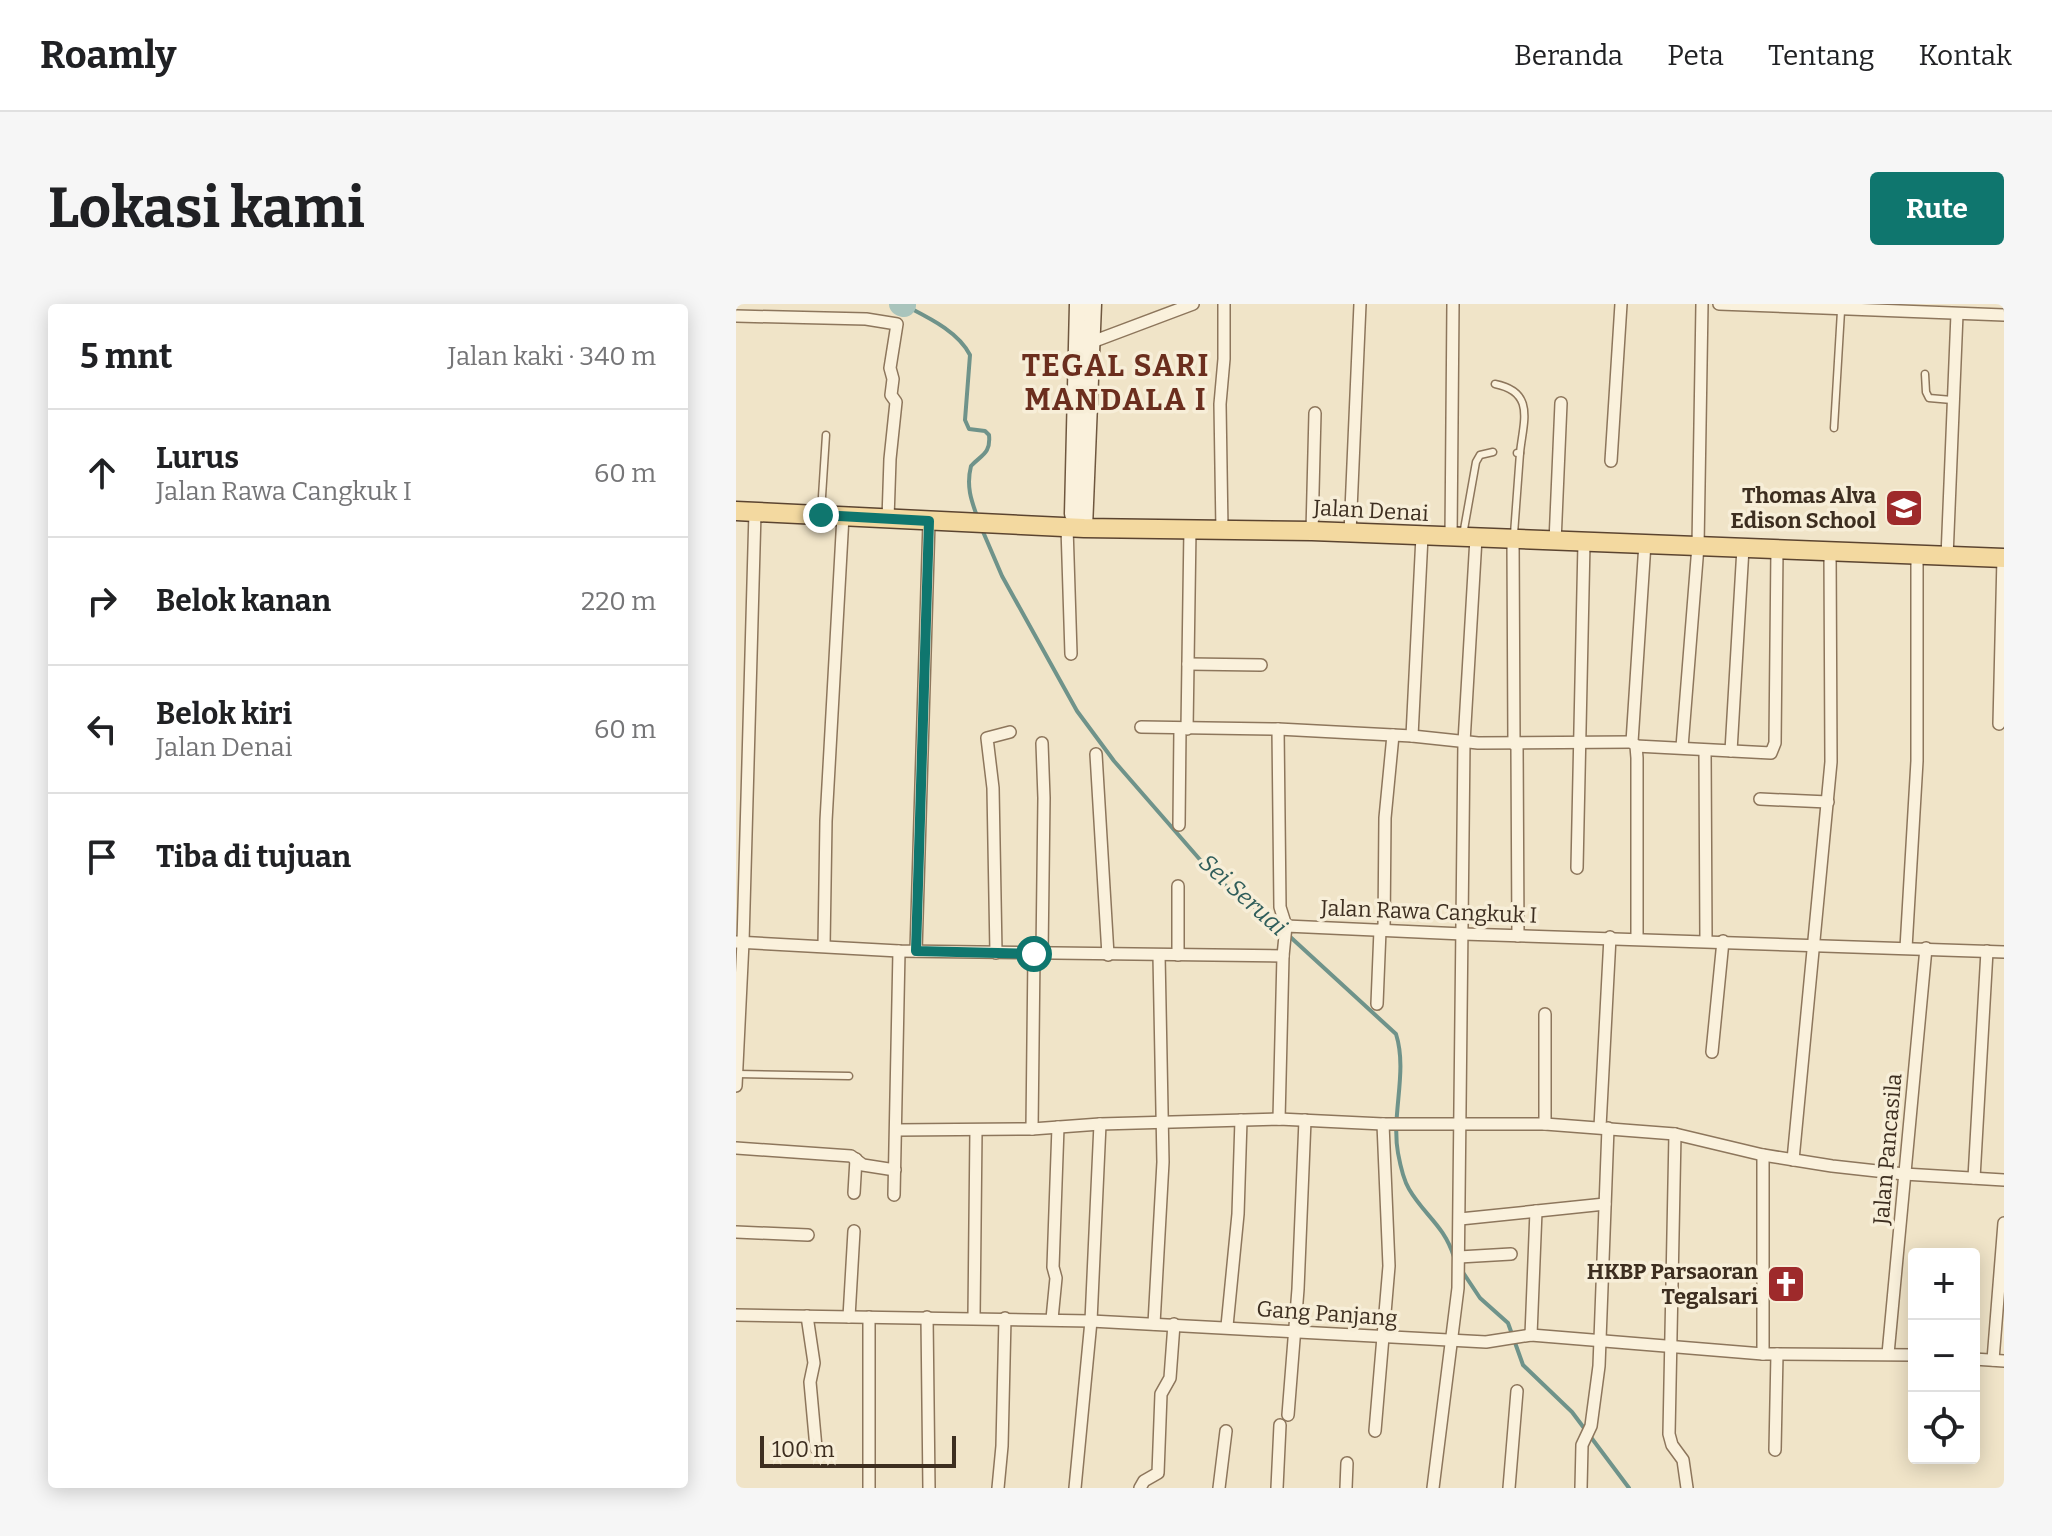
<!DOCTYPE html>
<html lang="id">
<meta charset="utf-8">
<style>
body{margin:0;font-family:Bitter,serif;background:#f6f6f6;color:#202124}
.controls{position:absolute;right:24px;bottom:24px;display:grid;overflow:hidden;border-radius:8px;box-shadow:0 4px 20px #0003}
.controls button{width:72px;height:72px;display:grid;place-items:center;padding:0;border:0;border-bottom:2px solid #e0e0e0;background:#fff;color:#202124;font:40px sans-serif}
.scale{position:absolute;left:24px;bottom:20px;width:196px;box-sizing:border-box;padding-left:8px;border:4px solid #3d2e20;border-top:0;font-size:22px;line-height:28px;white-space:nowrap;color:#3d2e20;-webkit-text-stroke:6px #f7eed8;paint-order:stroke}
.stop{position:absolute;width:24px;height:24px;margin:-18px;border:6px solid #0f766e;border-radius:50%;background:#fff}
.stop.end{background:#0f766e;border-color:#fff;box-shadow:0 2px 8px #0008}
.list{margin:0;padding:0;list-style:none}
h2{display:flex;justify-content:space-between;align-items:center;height:104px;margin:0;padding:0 32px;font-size:34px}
h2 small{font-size:26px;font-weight:400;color:#757577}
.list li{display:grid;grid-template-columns:52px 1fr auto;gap:24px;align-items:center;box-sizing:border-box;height:128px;padding:0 32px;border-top:2px solid #e0e0e0}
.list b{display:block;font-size:30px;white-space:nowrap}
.list p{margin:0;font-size:26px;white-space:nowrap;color:#757577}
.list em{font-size:26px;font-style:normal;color:#757577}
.icon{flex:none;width:44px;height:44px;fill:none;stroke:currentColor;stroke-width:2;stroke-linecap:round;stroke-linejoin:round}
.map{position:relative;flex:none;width:1268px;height:1184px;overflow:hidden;border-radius:8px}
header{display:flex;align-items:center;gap:48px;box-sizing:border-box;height:112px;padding:0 40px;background:#fff;border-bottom:2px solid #e0e0e0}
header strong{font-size:38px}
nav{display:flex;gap:44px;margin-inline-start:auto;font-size:28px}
.intro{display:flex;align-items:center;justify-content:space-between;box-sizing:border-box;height:192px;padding:0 48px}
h1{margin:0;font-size:56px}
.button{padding:20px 36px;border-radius:8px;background:#0f766e;color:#fff;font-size:28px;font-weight:700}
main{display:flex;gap:48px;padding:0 48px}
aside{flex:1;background:#fff;border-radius:8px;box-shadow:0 4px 20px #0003}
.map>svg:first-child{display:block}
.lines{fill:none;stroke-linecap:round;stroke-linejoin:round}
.stream{stroke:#6f938a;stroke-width:4}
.river{stroke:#a9c4bc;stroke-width:24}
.lane-casing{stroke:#8d765c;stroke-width:9}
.street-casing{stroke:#8d765c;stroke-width:14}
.secondary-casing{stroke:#6f573f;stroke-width:19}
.primary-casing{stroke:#5b4430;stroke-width:21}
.lane{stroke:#faf1dc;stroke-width:6}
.street{stroke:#faf1dc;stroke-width:11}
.secondary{stroke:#faf1dc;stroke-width:16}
.primary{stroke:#f3d9a0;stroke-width:18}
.route{stroke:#0f766e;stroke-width:10}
.labels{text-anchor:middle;stroke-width:7;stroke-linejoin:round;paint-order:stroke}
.poi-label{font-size:22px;font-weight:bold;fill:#3d2e20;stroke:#f7eed8;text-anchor:end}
.street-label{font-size:22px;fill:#3d2e20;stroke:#f7eed8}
.water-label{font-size:24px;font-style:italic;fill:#2f5d5a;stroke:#f7eed8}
.district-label{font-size:30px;font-weight:bold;letter-spacing:2px;fill:#6b2e1e;stroke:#f7eed8}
</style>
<header>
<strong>Roamly</strong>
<nav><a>Beranda</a><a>Peta</a><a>Tentang</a><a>Kontak</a></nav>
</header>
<div class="intro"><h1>Lokasi kami</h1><a class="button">Rute</a></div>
<main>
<aside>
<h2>5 mnt<small>Jalan kaki · 340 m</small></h2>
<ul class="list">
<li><svg class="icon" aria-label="ahead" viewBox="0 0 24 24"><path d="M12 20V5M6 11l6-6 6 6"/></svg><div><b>Lurus</b><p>Jalan Rawa Cangkuk I</p></div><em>60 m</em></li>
<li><svg class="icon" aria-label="right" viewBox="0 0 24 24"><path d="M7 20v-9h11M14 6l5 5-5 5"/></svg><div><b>Belok kanan</b></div><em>220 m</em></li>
<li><svg class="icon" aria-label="left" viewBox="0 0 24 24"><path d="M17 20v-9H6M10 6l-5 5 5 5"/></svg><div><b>Belok kiri</b><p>Jalan Denai</p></div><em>60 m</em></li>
<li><svg class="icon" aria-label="arrive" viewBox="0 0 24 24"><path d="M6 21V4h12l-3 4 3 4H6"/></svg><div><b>Tiba di tujuan</b></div></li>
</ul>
</aside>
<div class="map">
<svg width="1268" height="1184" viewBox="0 0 1268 1184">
<rect width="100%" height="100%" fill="#f0e4c8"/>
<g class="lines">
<!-- stream -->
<g class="stream">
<path d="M 168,1 C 191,13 222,27 234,51 L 229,116 L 233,125 L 249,127 L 253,131 C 255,150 245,151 235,162 C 230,182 235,196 242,215"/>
<path d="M 245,223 L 266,272 L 341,407 L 378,457 L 480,574 L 538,618 L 660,730 C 672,768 655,810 662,849 C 664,860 667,875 673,885 C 688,911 708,921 718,953"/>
<polyline points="726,967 744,994 772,1019 787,1061 836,1108 893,1184"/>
</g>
<!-- river -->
<polyline class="river" points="165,0 168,1"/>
<!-- lane casing -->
<g class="lane-casing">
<g id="lane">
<polyline points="1189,70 1190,88 1193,94 1216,96"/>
<path d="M 759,80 C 800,88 787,118 784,149"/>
<polyline points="1098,124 1105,7"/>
<polyline points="85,208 90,131"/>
<polyline points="778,230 784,149 781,149"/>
<polyline points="727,231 740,158 744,151 757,148"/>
<polyline points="1,770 113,772"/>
</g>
</g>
<!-- street casing -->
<g class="street-casing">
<g id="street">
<polyline points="983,0 1268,11"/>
<polyline points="0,12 130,15 161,20 154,64 157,75 155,91 160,98 154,155 152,215"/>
<polyline points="356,38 457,0"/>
<polyline points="875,157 885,0"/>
<polyline points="331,223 335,350"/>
<polyline points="486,226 484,100 488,55 488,0"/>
<polyline points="576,227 579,109"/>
<polyline points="614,229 624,0"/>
<polyline points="715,234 717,0"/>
<polyline points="777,236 778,440"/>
<polyline points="819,238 825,99"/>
<polyline points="1211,253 1221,10"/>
<polyline points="452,360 525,361"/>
<polyline points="1263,420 1267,254"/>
<polyline points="405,423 542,425 676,432 742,439 896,438"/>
<polyline points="451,425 454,225"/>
<polyline points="542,425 544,603 550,622"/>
<polyline points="676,432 686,232"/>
<polyline points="306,439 308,494 306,650"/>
<polyline points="781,440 782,632"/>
<polyline points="900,442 1035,449 1039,439 1041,245"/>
<polyline points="946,443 962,242 966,0"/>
<polyline points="969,447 970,636"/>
<polyline points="995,447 1007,244"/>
<polyline points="360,450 372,651"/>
<polyline points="1024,495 1092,498"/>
<polyline points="443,521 444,425"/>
<polyline points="841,564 848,239"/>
<polyline points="442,582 442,651"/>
<polyline points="648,626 649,514 657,431"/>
<polyline points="901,634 901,454 900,442 896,438 909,239"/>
<polyline points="0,638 163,647 547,652 550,622 727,630 1268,648"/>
<polyline points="88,642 90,517 107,212"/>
<polyline points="1170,644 1181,457 1181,250"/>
<polyline points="180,647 193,217"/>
<polyline points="260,649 257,484 251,434 274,428"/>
<polyline points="641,700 644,626"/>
<polyline points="976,748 987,637"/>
<polyline points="0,782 7,638 19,208"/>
<polyline points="543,815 547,652"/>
<polyline points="809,820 809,710"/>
<polyline points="864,823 874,633"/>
<polyline points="296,825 298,650"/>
<polyline points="160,826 296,825 364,820 543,815 647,820 809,820 939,830 1027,851 1096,862 1168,870 1268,876"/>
<polyline points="939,830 933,1130 936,1141 947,1156 951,1184"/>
<polyline points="0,844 115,852 127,861 159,866"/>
<polyline points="1057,856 1095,458 1094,247"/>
<polyline points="1238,874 1251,647"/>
<polyline points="118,889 120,855"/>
<polyline points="158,891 163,647"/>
<polyline points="724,915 869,900"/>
<polyline points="0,928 72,931"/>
<polyline points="723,953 775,950"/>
<polyline points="0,1011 355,1017 750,1038 795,1031 1027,1050 1178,1051"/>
<polyline points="71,1012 78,1059 74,1078 80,1144"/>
<polyline points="113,1013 118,927"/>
<polyline points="133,1013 133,1184"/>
<polyline points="191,1013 193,1184"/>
<polyline points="238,1013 240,826"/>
<polyline points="316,1015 320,974 317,963 322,823"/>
<polyline points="418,1020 427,858 423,651"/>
<polyline points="491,1022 502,910 505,816"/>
<polyline points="795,1031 800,907"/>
<polyline points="1027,1050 1027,851"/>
<polyline points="1152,1050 1190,644"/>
<polyline points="1238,1055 1268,1057"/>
<polyline points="1257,1056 1268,919"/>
<polyline points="552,1111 562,985 569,816"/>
<polyline points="639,1127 653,962 647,820"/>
<polyline points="1039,1146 1041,1050"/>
<polyline points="262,1184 266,1142 269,1014"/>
<polyline points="339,1184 355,1017 364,820"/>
<polyline points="404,1184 408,1177 422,1169 425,1090 434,1074 438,1020"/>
<polyline points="483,1184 490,1127"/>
<polyline points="541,1184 544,1121"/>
<polyline points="610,1184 611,1159"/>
<polyline points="697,1184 722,984 728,438 740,234"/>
<polyline points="773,1184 781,1087"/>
<polyline points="845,1184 846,1141 855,1122 863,1062 872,824"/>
</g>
</g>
<!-- secondary casing -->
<g class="secondary-casing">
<g id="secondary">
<polyline points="337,210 342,0"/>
<polyline points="348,224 357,0"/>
</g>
</g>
<!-- primary casing -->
<g class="primary-casing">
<polyline id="primary" points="0,207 348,224 576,227 1268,254"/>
</g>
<!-- lane -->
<use href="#lane" class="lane"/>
<!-- street -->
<use href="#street" class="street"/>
<!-- secondary -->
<use href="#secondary" class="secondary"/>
<!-- primary -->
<use href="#primary" class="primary"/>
</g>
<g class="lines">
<!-- route -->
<polyline class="route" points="85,211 193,217 180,647 298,650"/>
</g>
<!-- icons -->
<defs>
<g id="school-square" transform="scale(2)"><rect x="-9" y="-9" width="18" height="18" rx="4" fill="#9e2a2b" stroke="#f7eed8"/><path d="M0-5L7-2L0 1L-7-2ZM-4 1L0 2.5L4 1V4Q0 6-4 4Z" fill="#fff"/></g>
<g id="church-square" transform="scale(2)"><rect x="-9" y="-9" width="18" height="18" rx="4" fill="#9e2a2b" stroke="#f7eed8"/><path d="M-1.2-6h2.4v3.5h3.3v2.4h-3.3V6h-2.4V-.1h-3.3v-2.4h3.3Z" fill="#fff"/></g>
</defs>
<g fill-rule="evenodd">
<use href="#school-square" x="1168" y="204"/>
<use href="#church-square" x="1050" y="980"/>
</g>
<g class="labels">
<!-- poi labels -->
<g class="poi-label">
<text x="1140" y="199">Thomas Alva<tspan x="1140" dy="25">Edison School</tspan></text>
<text x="1022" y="975">HKBP Parsaoran<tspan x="1022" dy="25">Tegalsari</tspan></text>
</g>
<!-- street labels -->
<g class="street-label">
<text transform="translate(635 206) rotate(3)" y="8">Jalan Denai</text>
<text transform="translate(693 607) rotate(2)" y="8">Jalan Rawa Cangkuk I</text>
<text transform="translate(1151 845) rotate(-85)" y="8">Jalan Pancasila</text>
<text transform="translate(591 1009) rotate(4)" y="8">Gang Panjang</text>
</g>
<!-- water labels -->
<g class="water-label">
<text transform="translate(507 591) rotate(42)" y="8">Sei Seruai</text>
</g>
<!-- district labels -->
<g class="district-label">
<text x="380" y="72">TEGAL SARI<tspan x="380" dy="34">MANDALA I</tspan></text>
</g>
</g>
</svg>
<div class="controls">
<button>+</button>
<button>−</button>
<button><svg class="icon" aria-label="locate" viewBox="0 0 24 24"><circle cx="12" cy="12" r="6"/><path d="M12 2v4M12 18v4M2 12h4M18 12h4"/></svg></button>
</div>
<div class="scale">100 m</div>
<div class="stop" style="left:298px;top:650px"></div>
<div class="stop end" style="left:85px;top:211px"></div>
</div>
</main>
